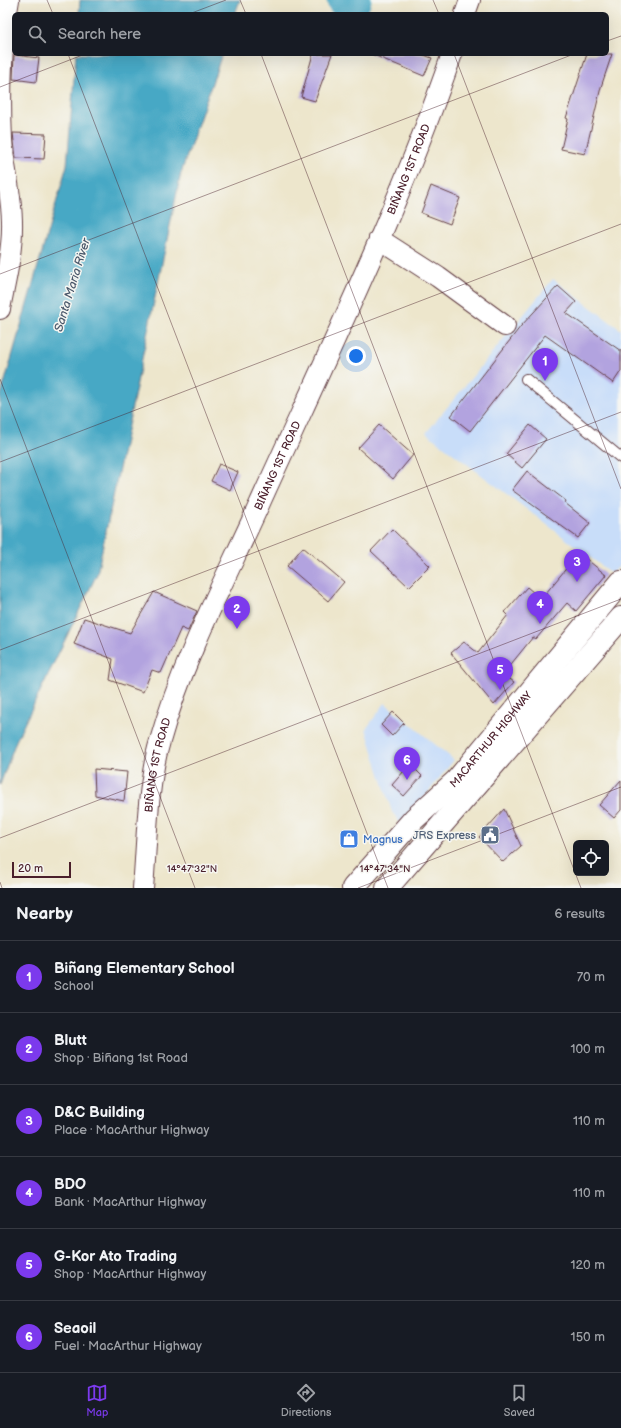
<!DOCTYPE html>
<meta charset="utf-8">
<style>
body{margin:0;font-family:"Balsamiq Sans",sans-serif;background:#20242c;color:#f1f3f6}
.controls{position:absolute;right:12px;bottom:12px;display:grid;overflow:hidden;border-radius:6px;box-shadow:0 4px 16px #0002}
.controls button{width:36px;height:36px;display:grid;place-items:center;padding:0;border:0;border-bottom:1px solid #363941;background:#171b24;color:#f1f3f6;font:20px sans-serif}
.scale{position:absolute;left:12px;bottom:10px;width:59px;box-sizing:border-box;padding-left:4px;border:2px solid #4a1f2b;border-top:0;font-size:11px;line-height:14px;white-space:nowrap;color:#4a1f2b;-webkit-text-stroke:3px #f6f6f2;paint-order:stroke}
.you{position:absolute;left:356px;top:356px;width:14px;height:14px;margin:-10px;border:3px solid #fff;border-radius:50%;background:#1a73e8;box-shadow:0 0 0 6px #1a73e833}
.badge{display:grid;place-items:center;width:26px;height:26px;border-radius:50%;background:#7c3aed;color:#fff;font-size:13px;font-weight:700}
.pin{position:absolute;translate:-50% -33px;filter:drop-shadow(0 1px 2px #0008)}
.pin::after{content:'';position:absolute;top:21px;width:14px;height:12px;background:inherit;clip-path:polygon(0 0,100% 0,50% 100%)}
.list{margin:0;padding:0;list-style:none}
h2{display:flex;justify-content:space-between;align-items:center;height:52px;margin:0;padding:0 16px;font-size:17px}
h2 small{font-size:13px;font-weight:400;color:#9ea1a6}
.list li{display:grid;grid-template-columns:26px 1fr auto;gap:12px;align-items:center;box-sizing:border-box;height:72px;padding:0 16px;border-top:1px solid #363941}
.list b{display:block;font-size:15px;white-space:nowrap}
.list p{margin:0;font-size:13px;white-space:nowrap;color:#9ea1a6}
.list em{font-size:13px;font-style:normal;color:#9ea1a6}
.icon{flex:none;width:22px;height:22px;fill:none;stroke:currentColor;stroke-width:2;stroke-linecap:round;stroke-linejoin:round}
.map{position:relative;flex:none;width:621px;height:888px;overflow:hidden}
.search{position:absolute;background:#171b24;box-shadow:0 4px 16px #0002;left:12px;right:12px;top:12px;height:44px;display:flex;align-items:center;gap:10px;box-sizing:border-box;padding:0 14px;border-radius:6px;color:#9ea1a6;font-size:15px}
.sheet{height:484px;background:#171b24}
nav{display:flex;justify-content:space-around;align-items:center;box-sizing:border-box;height:56px;border-top:1px solid #363941;background:#171b24;font-size:11px;color:#9ea1a6}
nav a{display:grid;justify-items:center;gap:2px}
nav .on{color:#7c3aed}
.map>svg:first-child{display:block}
.built{fill:#c8ddf9}
.water{fill:#46a8c5;stroke:#486478}
.lines{fill:none;stroke-linecap:round;stroke-linejoin:round}
.river{stroke:#46a8c5;stroke-width:35}
.building{fill:#b2a3df}
.lane-casing{stroke:#623d43;stroke-width:12}
.street-casing{stroke:#623d43;stroke-width:22}
.highway-casing{stroke:#623d43;stroke-width:24}
.lane{stroke:#fff;stroke-width:10}
.street{stroke:#fff;stroke-width:20}
.highway{stroke:#fff;stroke-width:22}
.ticks{fill:none;stroke:#4a1f2b;stroke-width:1;stroke-opacity:0.45}
.labels{text-anchor:middle;stroke-width:3;stroke-linejoin:round;paint-order:stroke}
.street-label{font-size:11px;fill:#4a1f2b;stroke:#f6f6f2}
.service-label{font-size:11px;fill:#4e5e75;stroke:#f6f6f2;text-anchor:end}
.shop-label{font-size:11px;fill:#366cbe;stroke:#f6f6f2;text-anchor:start}
.water-label{font-size:12px;font-style:italic;fill:#485669;stroke:#f6f6f2}
.ticks-label{font-size:10px;text-anchor:middle;fill:#4a1f2b;stroke:#f6f6f2;stroke-width:3;stroke-linejoin:round;paint-order:stroke}
</style>
<div class="map">
<svg width="621" height="888" viewBox="0 0 621 888">
<rect width="100%" height="100%" fill="#f6f6f2"/>
<filter id="ink" filterUnits="userSpaceOnUse"><feTurbulence type="fractalNoise" baseFrequency=".025" numOctaves="2"/><feDisplacementMap in="SourceGraphic" scale="8" xChannelSelector="R" yChannelSelector="G"/><feConvolveMatrix kernelMatrix="1 2 1 2 8 2 1 2 1" color-interpolation-filters="sRGB"/></filter>
<filter id="wash" filterUnits="userSpaceOnUse"><feTurbulence type="fractalNoise" baseFrequency=".012" numOctaves="4" result="noise"/><feDisplacementMap in="SourceGraphic" scale="16" xChannelSelector="R" yChannelSelector="G"/><feGaussianBlur stdDeviation="0.9" result="paint"/><feColorMatrix in="noise" values="0 0 0 0 0 0 0 0 0 0 0 0 0 0 0 0 0 1.4 0 .05"/><feComposite in="paint" operator="in"/></filter>
<g filter="url(#wash)">
<rect width="100%" height="100%" fill="#ede6cc"/>
<!-- built -->
<g class="built">
<polygon points="553,279 621,330 621,564 612,574 426,433"/>
<polygon points="385,703 454,760 402,825 392,812 366,729"/>
</g>
<!-- water -->
<g class="water">
<polygon points="80,0 240,0 235,14 79,14"/>
<polygon points="76,54 222,54 181,173 97,574 16,741 0,785 0,398 67,165"/>
</g>
<g class="lines">
<!-- river -->
<polyline class="river" points="344,0 346,2 354,0"/>
</g>
<g id="blocks">
<!-- building -->
<g class="building">
<polygon points="313,54 332,54 315,101 301,97"/>
<polygon points="371,54 421,54 432,58 424,76"/>
<polygon points="587,54 612,54 601,87 585,154 561,149 568,119 566,118"/>
<polygon points="14,55 39,58 36,82 13,79"/>
<polygon points="13,133 46,134 44,159 16,158"/>
<polygon points="431,186 460,198 450,224 421,213"/>
<polygon points="558,286 576,302 566,313 621,351 621,371 613,383 545,335 470,431 451,416 521,326"/>
<polygon points="379,425 413,455 393,479 358,448"/>
<polygon points="530,425 546,439 522,468 506,454"/>
<polygon points="219,464 238,472 230,490 211,481"/>
<polygon points="527,471 566,501 565,503 590,523 578,538 512,490"/>
<polygon points="392,529 430,566 409,587 371,551"/>
<polygon points="303,547 344,582 328,601 287,566"/>
<polygon points="579,553 606,575 576,611 567,603 536,639 533,637 503,674 514,682 494,705 451,653 464,642 478,653 508,615 505,612 527,587 541,599"/>
<polygon points="154,592 197,611 188,631 181,628 161,673 152,670 143,692 110,680 113,659 74,644 84,618 130,633"/>
<polygon points="393,712 404,723 392,736 381,725"/>
<polygon points="410,764 422,776 404,796 392,785"/>
<polygon points="94,769 127,772 124,801 95,795"/>
<polygon points="621,780 621,810 614,818 599,805"/>
<polygon points="504,809 521,846 503,862 479,837"/>
</g>
</g>
</g>
<g filter="url(#ink)">
<use href="#blocks" fill-opacity="0" stroke="#623d43" stroke-width="1"/>
<g class="lines">
<!-- lane casing -->
<g class="lane-casing">
<polyline id="lane" points="526,379 621,458"/>
</g>
<!-- street casing -->
<g class="street-casing">
<g id="street">
<polyline points="465,14 470,0"/>
<polyline points="379,239 438,277 505,326"/>
<path d="M 0,309 C 5,282 12,255 12,228 C 13,198 4,170 2,140 C 0,98 1,41 9,0"/>
<path id="s1" d="M 143,888 C 147,842 147,784 160,741 C 183,659 224,582 259,505 C 326,357 399,208 452,54"/>
</g>
</g>
<!-- highway casing -->
<g class="highway-casing">
<g id="highway">
<path id="s2" d="M 353,888 L 414,819 L 456,781 L 621,582"/>
<polyline points="387,888 621,618"/>
</g>
</g>
<!-- lane -->
<use href="#lane" class="lane"/>
<!-- street -->
<use href="#street" class="street"/>
<!-- highway -->
<use href="#highway" class="highway"/>
</g>
</g>
<!-- ticks -->
<path class="ticks" d="M 47,0 L 53,14M 240,0 L 246,14M 433,0 L 439,14M 189,14 L 226,0M 607,41 L 621,36M 68,54 L 388,888M 261,54 L 581,888M 454,54 L 621,489M 0,87 L 85,54M 0,274 L 574,54M 0,379 L 195,888M 0,462 L 621,224M 0,650 L 621,412M 0,838 L 621,599M 0,882 L 2,888M 358,888 L 621,787"/>
<!-- icons -->
<defs>
<g id="civic-square" transform="scale(1)"><rect x="-9" y="-9" width="18" height="18" rx="4" fill="#5c6f8a" stroke="#f6f6f2"/><path d="M-.6-6.5H3V-4.5H.6V-3L4-1V1h2V6H-6V1h2V-1L-.6-3ZM-1.2 2.5V6h2.4V2.5Z" fill="#fff"/></g>
<g id="shop-square" transform="scale(1)"><rect x="-9" y="-9" width="18" height="18" rx="4" fill="#3f7fe0" stroke="#f6f6f2"/><path d="M-5-2.5h2.3a2.7 3.5 0 0 1 5.4 0H5L5.5 6h-11ZM-1.5-2.5h3a1.5 2.3 0 0 0-3 0Z" fill="#fff"/></g>
</defs>
<g fill-rule="evenodd">
<use href="#civic-square" x="490" y="835"/>
<use href="#shop-square" x="349" y="839"/>
</g>
<g class="labels">
<!-- street labels -->
<g class="street-label">
<text dy="4" stroke="none"><textPath href="#s1" startOffset="772">BIÑANG 1ST ROAD</textPath></text>
<text dy="4" stroke="none"><textPath href="#s1" startOffset="448">BIÑANG 1ST ROAD</textPath></text>
<text dy="4" stroke="none"><textPath href="#s2" startOffset="203">MACARTHUR HIGHWAY</textPath></text>
<text dy="4" stroke="none"><textPath href="#s1" startOffset="124">BIÑANG 1ST ROAD</textPath></text>
</g>
<!-- service labels -->
<g class="service-label">
<text x="476" y="839">JRS Express</text>
</g>
<!-- shop labels -->
<g class="shop-label">
<text x="363" y="843">Magnus</text>
</g>
<!-- water labels -->
<g class="water-label">
<text transform="translate(72 285) rotate(-73)" y="4">Santa Maria River</text>
</g>
</g>
<g class="ticks-label">
<text x="192" y="872">14°47'32"N</text>
<text x="385" y="872">14°47'34"N</text>
</g>
</svg>
<div class="controls">
<button><svg class="icon" aria-label="locate" viewBox="0 0 24 24"><circle cx="12" cy="12" r="6"/><path d="M12 2v4M12 18v4M2 12h4M18 12h4"/></svg></button>
</div>
<div class="scale">20 m</div>
<div class="you"></div>
<div class="pin badge" style="left:545px;top:381px">1</div>
<div class="pin badge" style="left:237px;top:629px">2</div>
<div class="pin badge" style="left:577px;top:582px">3</div>
<div class="pin badge" style="left:540px;top:624px">4</div>
<div class="pin badge" style="left:500px;top:690px">5</div>
<div class="pin badge" style="left:407px;top:780px">6</div>
<div class="search"><svg class="icon" aria-label="search" viewBox="0 0 24 24"><circle cx="10" cy="10" r="6"/><path d="M15 15l6 6"/></svg>Search here</div>
</div>
<section class="sheet">
<h2>Nearby<small>6 results</small></h2>
<ul class="list">
<li><span class="badge">1</span><div><b>Biñang Elementary School</b><p>School</p></div><em>70 m</em></li>
<li><span class="badge">2</span><div><b>Blutt</b><p>Shop · Biñang 1st Road</p></div><em>100 m</em></li>
<li><span class="badge">3</span><div><b>D&amp;C Building</b><p>Place · MacArthur Highway</p></div><em>110 m</em></li>
<li><span class="badge">4</span><div><b>BDO</b><p>Bank · MacArthur Highway</p></div><em>110 m</em></li>
<li><span class="badge">5</span><div><b>G-Kor Ato Trading</b><p>Shop · MacArthur Highway</p></div><em>120 m</em></li>
<li><span class="badge">6</span><div><b>Seaoil</b><p>Fuel · MacArthur Highway</p></div><em>150 m</em></li>
</ul>
</section>
<nav>
<a class="on"><svg class="icon" aria-label="map" viewBox="0 0 24 24"><path d="M3 6l6-2 6 2 6-2v14l-6 2-6-2-6 2zM9 4v14M15 6v14"/></svg>Map</a>
<a><svg class="icon" aria-label="directions" viewBox="0 0 24 24"><path d="M12 3l9 9-9 9-9-9zM9 14v-3h6M13 9l2 2-2 2"/></svg>Directions</a>
<a><svg class="icon" aria-label="saved" viewBox="0 0 24 24"><path d="M7 4h10v16l-5-4-5 4z"/></svg>Saved</a>
</nav>
